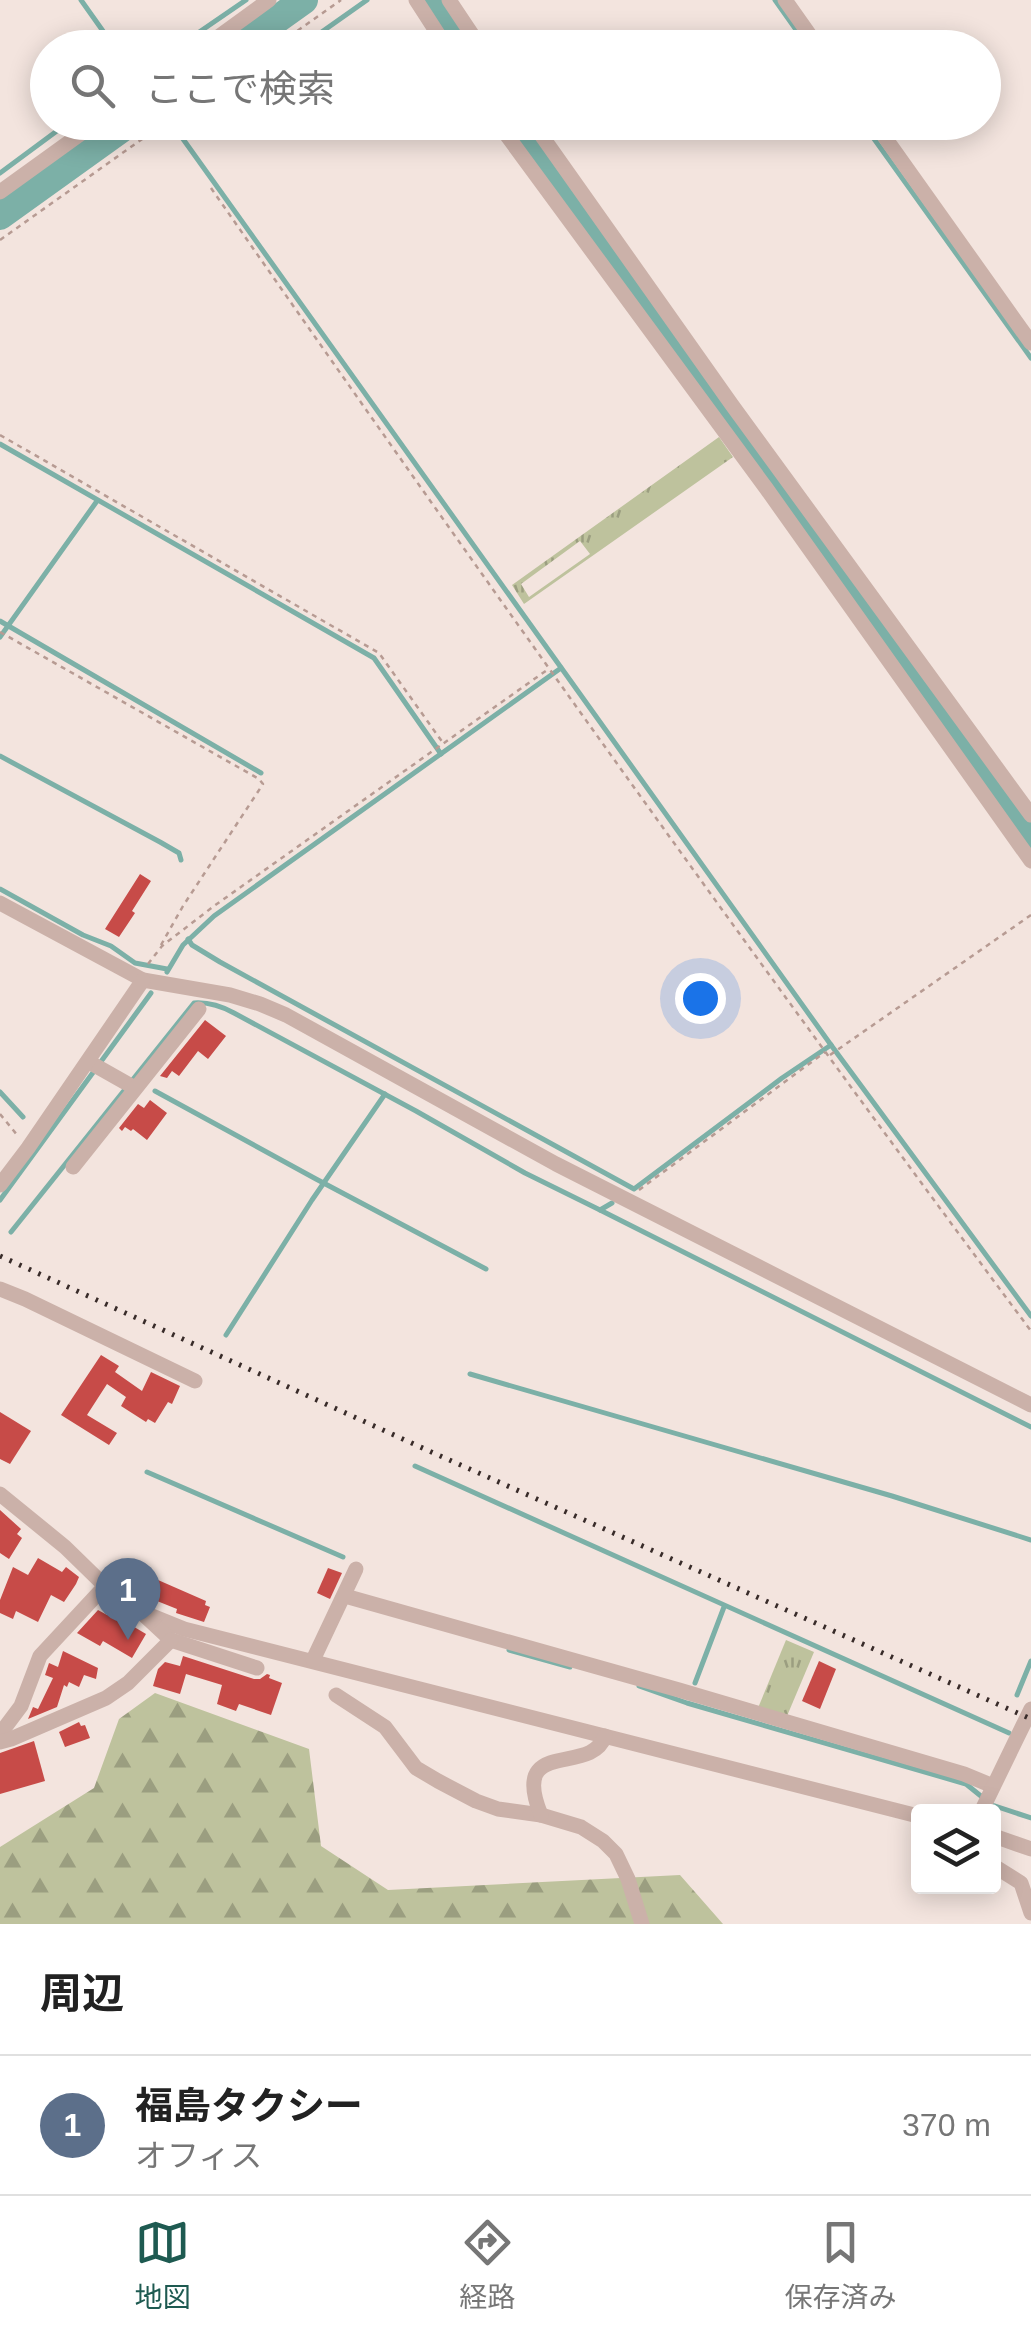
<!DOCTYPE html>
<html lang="ja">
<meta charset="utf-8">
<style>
body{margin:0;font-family:Helvetica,"Noto Sans JP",sans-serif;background:#f6f6f6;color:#222}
.controls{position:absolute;right:30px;bottom:30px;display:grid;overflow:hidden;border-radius:10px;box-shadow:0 5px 25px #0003}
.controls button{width:90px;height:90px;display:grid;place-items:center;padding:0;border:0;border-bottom:2px solid #e0e0e0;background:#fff;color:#222;font:50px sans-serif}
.you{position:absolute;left:700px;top:998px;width:35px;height:35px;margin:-25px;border:8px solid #fff;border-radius:50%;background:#1a73e8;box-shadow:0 0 0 15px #1a73e833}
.badge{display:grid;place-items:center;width:65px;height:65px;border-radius:50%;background:#1e5a51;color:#fff;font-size:32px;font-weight:700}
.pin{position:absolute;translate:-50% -82px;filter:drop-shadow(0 2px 5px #0008)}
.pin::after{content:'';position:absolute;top:52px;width:35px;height:30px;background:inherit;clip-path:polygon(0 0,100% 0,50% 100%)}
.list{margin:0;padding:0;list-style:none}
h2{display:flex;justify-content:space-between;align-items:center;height:130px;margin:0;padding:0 40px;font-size:42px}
h2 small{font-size:32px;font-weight:400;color:#767676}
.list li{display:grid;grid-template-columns:65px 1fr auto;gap:30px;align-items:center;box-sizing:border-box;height:140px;padding:0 40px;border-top:2px solid #e0e0e0}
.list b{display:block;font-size:38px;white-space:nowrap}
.list p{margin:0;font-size:32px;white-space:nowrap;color:#767676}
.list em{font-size:32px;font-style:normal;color:#767676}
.icon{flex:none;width:55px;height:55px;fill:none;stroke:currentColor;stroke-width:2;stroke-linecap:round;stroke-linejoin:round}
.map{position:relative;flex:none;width:1031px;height:1924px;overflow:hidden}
.search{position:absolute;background:#fff;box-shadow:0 5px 25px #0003;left:30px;right:30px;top:30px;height:110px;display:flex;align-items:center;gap:25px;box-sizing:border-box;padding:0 35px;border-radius:55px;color:#767676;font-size:38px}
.sheet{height:270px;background:#fff}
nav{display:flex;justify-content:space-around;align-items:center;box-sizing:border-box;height:140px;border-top:2px solid #e0e0e0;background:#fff;font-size:28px;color:#767676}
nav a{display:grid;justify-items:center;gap:5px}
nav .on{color:#1e5a51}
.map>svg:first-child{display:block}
.grass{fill:url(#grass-tufts);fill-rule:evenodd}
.forest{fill:url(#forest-firs)}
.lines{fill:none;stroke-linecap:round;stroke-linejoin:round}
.stream{stroke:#7cb0a7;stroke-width:5}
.river{stroke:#7cb0a7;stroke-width:28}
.building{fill:#c74b48}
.path{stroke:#b79b93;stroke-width:2.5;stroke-dasharray:5 5;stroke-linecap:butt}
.street{stroke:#cbb1a9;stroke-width:15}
.rail{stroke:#382b29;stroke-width:5;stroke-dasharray:2.5 8;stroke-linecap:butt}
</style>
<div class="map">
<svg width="1031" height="1924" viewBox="0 0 1031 1924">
<defs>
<pattern id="grass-tufts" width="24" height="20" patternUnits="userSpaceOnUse" patternTransform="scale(2.5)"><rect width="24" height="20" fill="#bec29d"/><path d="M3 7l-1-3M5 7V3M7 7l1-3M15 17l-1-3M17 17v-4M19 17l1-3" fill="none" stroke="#9b9e80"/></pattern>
<pattern id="forest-firs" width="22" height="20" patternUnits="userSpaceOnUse" patternTransform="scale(2.5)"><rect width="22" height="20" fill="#bec29d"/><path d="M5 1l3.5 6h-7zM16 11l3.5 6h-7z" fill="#9b9e80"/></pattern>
</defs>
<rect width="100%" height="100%" fill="#f3e4de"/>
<!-- grass -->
<g class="grass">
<path d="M 719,437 L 733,457 L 524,604 L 512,585 ZM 580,541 L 590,554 L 529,597 L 521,584 Z"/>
<polygon points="786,1640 814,1652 787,1716 758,1708"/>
</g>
<!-- forest -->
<polygon class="forest" points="155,1693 309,1749 321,1846 388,1890 680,1875 723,1924 0,1924 0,1847 94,1788 119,1719"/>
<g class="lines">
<!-- stream -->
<g class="stream">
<polyline points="81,0 115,48"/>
<polyline points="775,0 809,48"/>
<polyline points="176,48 246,0"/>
<polyline points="299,48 367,0"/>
<polyline points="192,122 178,132 831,1045 1031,1316"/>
<polyline points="862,122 1031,358"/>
<polyline points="0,173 69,122"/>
<polyline points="0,444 374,658 441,754"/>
<polyline points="0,621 261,773"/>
<polyline points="0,637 97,501"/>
<polyline points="0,756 160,842 179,853 181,860"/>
<polyline points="0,889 83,935 111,946 135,963 167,969"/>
<polyline points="188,939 192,945 220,962 634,1189 782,1078 831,1045"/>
<polyline points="167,972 183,945 214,916 561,668"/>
<polyline points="155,1091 316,1179 486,1269"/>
<polyline points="0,1092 23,1117"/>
<polyline points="0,1200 151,993"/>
<polyline points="600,1210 1031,1427"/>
<path d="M 11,1232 L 194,1003 C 208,1002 221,1006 234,1013 L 416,1111 L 525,1173 L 600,1210 L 612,1203"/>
<polyline points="226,1335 312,1200 385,1094"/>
<polyline points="470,1374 892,1496 1031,1540"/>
<polyline points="415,1466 1009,1733"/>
<polyline points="147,1472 343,1557"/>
<polyline points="509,1650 570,1667"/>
<polyline points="695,1683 724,1607"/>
<polyline points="639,1686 687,1703 966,1784 992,1805 1031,1818"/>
<polyline points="1017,1695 1031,1661"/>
</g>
<!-- river -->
<g class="river">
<polyline points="433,0 465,48"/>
<polyline points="237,48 304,0"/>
<polyline points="516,122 1031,839"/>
<polyline points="0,216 131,122"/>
</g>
</g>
<!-- building -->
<g class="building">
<polygon points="140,874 151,881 132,911 135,913 119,937 105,929"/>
<polygon points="205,1020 226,1036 208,1059 198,1051 179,1076 172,1071 167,1078 160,1076"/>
<polygon points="150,1100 167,1113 147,1140 133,1129 131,1131 125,1127 122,1131 119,1128 138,1104 144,1108"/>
<polygon points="101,1355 119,1366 115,1372 142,1391 151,1372 180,1386 172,1404 168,1402 155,1423 148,1419 146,1422 121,1406 126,1397 107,1384 87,1415 117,1433 109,1445 61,1415"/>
<polygon points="0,1412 31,1431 10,1464 0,1459"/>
<polygon points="0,1510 21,1529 17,1534 22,1538 9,1559 0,1553"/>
<polygon points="38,1558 62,1572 66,1567 79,1577 76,1584 64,1602 51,1595 38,1622 16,1611 13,1619 0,1613 0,1600 13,1567 28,1575"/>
<polygon points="328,1568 342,1573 330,1599 317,1593"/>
<polygon points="142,1573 206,1601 205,1605 210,1607 204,1622 176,1613 177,1609 157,1601 158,1597 136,1588"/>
<polygon points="98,1610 107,1615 109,1612 146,1634 132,1658 103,1641 100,1646 77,1633"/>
<polygon points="63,1651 98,1668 96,1679 84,1675 79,1687 69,1682 67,1687 64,1685 57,1707 28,1719 33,1707 38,1709 53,1678 45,1675 49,1663 58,1667"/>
<polygon points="183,1656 254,1679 260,1679 267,1674 270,1675 269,1678 282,1683 271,1715 239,1704 236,1711 217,1704 222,1685 186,1674 180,1694 153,1686 158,1669 165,1662 180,1666"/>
<polygon points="819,1661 836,1669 820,1709 802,1701"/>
<polygon points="79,1722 81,1726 85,1725 90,1738 65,1747 59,1732"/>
<polygon points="34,1741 45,1781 0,1794 0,1753"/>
</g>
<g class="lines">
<!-- path -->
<g class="path">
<polyline points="273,48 341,0"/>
<path d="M 211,188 C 479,573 751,955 1031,1331"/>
<polyline points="0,240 166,122"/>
<polyline points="0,435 379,653 443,743"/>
<polyline points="0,632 259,779 263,784 183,906 161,945"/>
<polyline points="148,964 162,946 214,906 547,670"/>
<polyline points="830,1055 1031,915"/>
<polyline points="0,1114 18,1136"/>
<polyline points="639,1190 825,1052"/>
</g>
<!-- street -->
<g class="street">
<polyline points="416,0 447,48"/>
<polyline points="449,0 481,48"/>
<polyline points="785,0 819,48"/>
<polyline points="203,48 269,0"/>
<polyline points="497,122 766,488 1031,861"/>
<polyline points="532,122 732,405 1031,815"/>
<polyline points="874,122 1031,343"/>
<polyline points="0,192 97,122"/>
<polyline points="0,903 143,980 230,995 260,1004 286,1015 556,1164 1031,1405"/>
<polyline points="89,1062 135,1088"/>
<polyline points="73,1167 199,1009"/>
<polyline points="0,1185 28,1148 143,980"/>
<polyline points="0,1289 25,1299 195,1381"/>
<polyline points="0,1494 65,1547 105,1586 142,1612 184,1629 918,1816"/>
<polyline points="345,1596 679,1690 964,1774 993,1786"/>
<polyline points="144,1615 171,1640 257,1668"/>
<polyline points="313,1660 356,1569"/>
<polyline points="336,1695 385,1727 416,1768 438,1781 476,1801 498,1809 541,1815 581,1827 603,1841 616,1854 628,1879 642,1924"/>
<polyline points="0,1734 21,1706 40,1656 105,1586"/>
<polyline points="0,1742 11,1739 106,1698 128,1683 171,1640"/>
<polyline points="981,1812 1031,1709"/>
<path d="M 541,1815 C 509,1736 591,1777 605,1736"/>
<polyline points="994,1836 1031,1849"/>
<polyline points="994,1866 1021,1883 1031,1913"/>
</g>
<!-- rail -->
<polyline class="rail" points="0,1256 427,1450 1031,1719"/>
</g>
</svg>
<div class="controls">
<button><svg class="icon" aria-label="layers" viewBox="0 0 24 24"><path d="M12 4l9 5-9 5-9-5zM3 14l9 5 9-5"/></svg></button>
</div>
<div class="you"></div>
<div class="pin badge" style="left:128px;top:1640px;background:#5c6f8a">1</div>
<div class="search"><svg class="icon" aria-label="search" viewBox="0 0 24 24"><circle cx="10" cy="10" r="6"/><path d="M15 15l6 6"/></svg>ここで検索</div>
</div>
<section class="sheet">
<h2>周辺<small></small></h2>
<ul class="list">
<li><span class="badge" style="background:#5c6f8a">1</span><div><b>福島タクシー</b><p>オフィス</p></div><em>370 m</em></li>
</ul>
</section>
<nav>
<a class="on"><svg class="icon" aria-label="map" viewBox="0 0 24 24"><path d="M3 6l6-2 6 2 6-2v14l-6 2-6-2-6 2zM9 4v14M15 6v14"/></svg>地図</a>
<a><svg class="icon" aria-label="directions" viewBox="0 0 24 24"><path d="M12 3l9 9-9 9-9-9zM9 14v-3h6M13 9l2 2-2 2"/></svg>経路</a>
<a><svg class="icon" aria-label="saved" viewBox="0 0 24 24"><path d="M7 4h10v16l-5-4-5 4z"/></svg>保存済み</a>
</nav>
